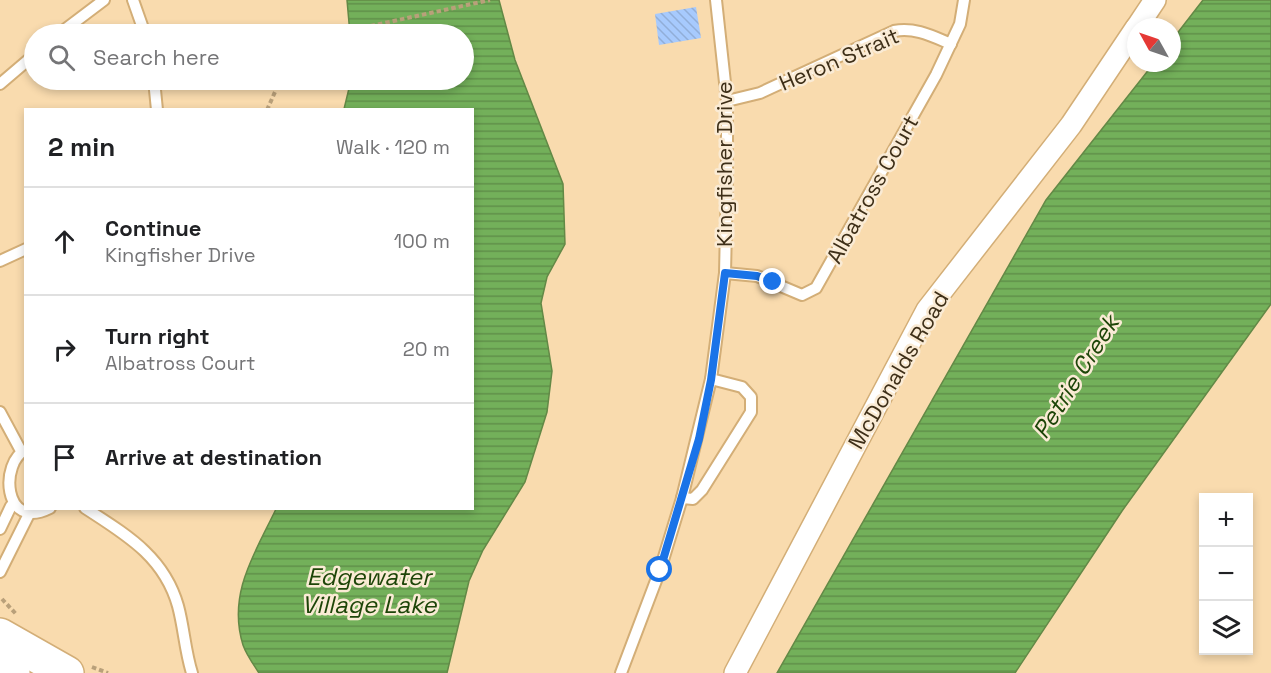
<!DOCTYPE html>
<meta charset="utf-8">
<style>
body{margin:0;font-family:"Space Grotesk",sans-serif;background:#f2f2f2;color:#202124}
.controls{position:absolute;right:18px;bottom:18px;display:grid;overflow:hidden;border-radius:0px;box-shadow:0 3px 9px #0003}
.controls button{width:54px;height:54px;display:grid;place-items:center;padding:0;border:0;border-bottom:2px solid #e0e0e0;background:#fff;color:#202124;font:30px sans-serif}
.compass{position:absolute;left:1127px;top:18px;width:54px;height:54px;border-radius:50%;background:#fff;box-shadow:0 3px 9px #0003;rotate:310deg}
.stop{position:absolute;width:18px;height:18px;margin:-14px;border:4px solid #1a73e8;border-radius:50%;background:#fff}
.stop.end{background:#1a73e8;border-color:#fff;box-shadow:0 2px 6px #0008}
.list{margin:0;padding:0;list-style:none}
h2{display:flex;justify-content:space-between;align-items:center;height:78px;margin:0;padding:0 24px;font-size:26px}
h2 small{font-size:20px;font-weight:400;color:#757577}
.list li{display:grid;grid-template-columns:39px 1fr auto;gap:18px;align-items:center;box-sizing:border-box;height:108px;padding:0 24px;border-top:2px solid #e0e0e0}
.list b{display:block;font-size:22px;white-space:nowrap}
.list p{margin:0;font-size:20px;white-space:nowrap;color:#757577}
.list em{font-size:20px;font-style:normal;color:#757577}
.icon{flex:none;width:33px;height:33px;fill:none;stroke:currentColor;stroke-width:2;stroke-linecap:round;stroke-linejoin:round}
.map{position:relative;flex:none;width:1271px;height:673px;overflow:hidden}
.search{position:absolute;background:#fff;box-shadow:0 3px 9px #0003;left:24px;top:24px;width:450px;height:66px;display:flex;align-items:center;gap:15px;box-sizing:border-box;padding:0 21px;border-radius:33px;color:#757577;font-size:22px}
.panel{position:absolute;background:#fff;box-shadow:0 3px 9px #0003;left:24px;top:108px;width:450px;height:402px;border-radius:0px}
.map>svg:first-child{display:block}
.water{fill:url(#water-rules);stroke:#638946;stroke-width:1.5}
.building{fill:url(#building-back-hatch)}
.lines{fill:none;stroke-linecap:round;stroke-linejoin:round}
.service-casing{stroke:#d3ae77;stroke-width:14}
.minor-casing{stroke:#d3ae77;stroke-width:24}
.primary-casing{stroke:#d3ae77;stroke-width:36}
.path{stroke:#b9a07a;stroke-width:4;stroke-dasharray:4.5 3;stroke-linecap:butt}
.service{stroke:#fff;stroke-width:10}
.minor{stroke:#fff;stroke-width:21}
.primary{stroke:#fff;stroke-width:33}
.route{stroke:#1a73e8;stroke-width:8}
.labels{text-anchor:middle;stroke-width:5;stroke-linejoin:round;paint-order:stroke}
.street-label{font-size:22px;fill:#3e2f18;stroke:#faebd5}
.water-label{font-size:24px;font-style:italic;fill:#1d4508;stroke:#faebd5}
</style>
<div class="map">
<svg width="1271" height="673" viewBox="0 0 1271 673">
<defs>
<pattern id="water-rules" width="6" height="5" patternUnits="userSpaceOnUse" patternTransform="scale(1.5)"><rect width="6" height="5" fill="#73b05a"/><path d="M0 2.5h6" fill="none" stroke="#609049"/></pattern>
<pattern id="building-back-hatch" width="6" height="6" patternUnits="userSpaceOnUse" patternTransform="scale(1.5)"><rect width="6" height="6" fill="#a7cafd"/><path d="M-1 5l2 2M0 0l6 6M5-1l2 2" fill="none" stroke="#91aed8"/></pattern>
</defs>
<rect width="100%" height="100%" fill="#f9dbae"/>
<!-- water -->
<g class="water">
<path d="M 347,0 L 499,0 L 515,60 L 563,184 L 565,244 L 547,277 L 541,303 L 552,371 L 547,412 L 525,482 L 483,550 L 469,581 L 447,673 L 259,673 C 253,664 246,654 243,645 C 227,594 255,553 276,509 L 472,508 L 472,110 L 344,109 L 351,80 L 464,80 L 464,34 L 350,34 Z"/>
<polygon points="1203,0 1271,0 1271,304 1122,511 1015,673 777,673 1046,200 1154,63 1172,63 1172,40"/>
</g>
<!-- building -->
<polygon class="building" points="696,7 701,38 659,45 655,14"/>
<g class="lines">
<!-- service casing -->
<g class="service-casing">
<g id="service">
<polyline points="133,0 145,34"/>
<polyline points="59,34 104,0"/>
<polyline points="154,80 157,110"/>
<polyline points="0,84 34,55"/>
<path d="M 727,101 L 760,93 L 894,31 C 915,27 932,36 951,44"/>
<polyline points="0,261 26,249"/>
<polyline points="725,273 757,276 802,295 816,288 936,75 960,24 964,0"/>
<polyline points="0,412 21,451"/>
<path d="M 26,450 C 0,461 2,532 50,508"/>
<polyline points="682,498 693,499 702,490 751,412 751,397 742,387 711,379"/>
<path d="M 85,508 C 125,534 164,556 178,606 C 184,628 185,651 192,673"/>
<polyline points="0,529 11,506"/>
<polyline points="0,572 29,514"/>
<polyline points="621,673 660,570 682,498 711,379 725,273 727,182 727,101 716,0"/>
</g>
</g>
<!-- minor casing -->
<g class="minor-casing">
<g id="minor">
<polyline points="1137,27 1155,0"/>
<polyline points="735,673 927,310 1071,125 1136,28"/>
</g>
</g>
<!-- primary casing -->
<g class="primary-casing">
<g id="primary">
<polyline points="0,635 67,673"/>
<polyline points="0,666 13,673"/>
</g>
</g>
<!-- path -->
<g class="path">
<polyline points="334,34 490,0"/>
<polyline points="267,110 275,92 276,80"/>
<polyline points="2,599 16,614"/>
<polyline points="92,667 108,673"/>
</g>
<!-- service -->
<use href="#service" class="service"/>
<!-- minor -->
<use href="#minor" class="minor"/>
<!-- primary -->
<use href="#primary" class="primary"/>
</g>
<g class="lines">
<!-- route -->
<polyline class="route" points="660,570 699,439 711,380 725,273 757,276 773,282"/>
</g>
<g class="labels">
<!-- street labels -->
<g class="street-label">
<text transform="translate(839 59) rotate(-23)" y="8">Heron Strait</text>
<text transform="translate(724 164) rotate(-90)" y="8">Kingfisher Drive</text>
<text transform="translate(872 189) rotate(-61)" y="8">Albatross Court</text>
<text transform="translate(898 370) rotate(-60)" y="8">McDonalds Road</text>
</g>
<!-- water labels -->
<g class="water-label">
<text transform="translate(1076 377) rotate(-58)" y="8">Petrie Creek</text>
<text x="369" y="585">Edgewater<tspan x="369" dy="28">Village Lake</tspan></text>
</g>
</g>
</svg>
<div class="controls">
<button>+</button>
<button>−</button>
<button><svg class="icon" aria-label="layers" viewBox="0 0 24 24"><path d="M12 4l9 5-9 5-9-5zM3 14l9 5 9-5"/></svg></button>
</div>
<svg class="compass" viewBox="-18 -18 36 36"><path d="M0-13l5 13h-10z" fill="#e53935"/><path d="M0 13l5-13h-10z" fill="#757577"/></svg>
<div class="stop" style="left:660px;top:570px"></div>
<div class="stop end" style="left:773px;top:282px"></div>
<div class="search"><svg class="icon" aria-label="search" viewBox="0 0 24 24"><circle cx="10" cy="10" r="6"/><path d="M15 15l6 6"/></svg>Search here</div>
<section class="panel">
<h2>2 min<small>Walk · 120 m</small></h2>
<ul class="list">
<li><svg class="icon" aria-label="ahead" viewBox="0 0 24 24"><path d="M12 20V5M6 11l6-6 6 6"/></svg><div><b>Continue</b><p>Kingfisher Drive</p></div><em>100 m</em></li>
<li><svg class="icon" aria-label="right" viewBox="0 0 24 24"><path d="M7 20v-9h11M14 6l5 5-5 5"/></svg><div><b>Turn right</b><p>Albatross Court</p></div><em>20 m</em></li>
<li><svg class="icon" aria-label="arrive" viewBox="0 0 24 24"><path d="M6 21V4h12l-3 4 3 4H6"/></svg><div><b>Arrive at destination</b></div></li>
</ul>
</section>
</div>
